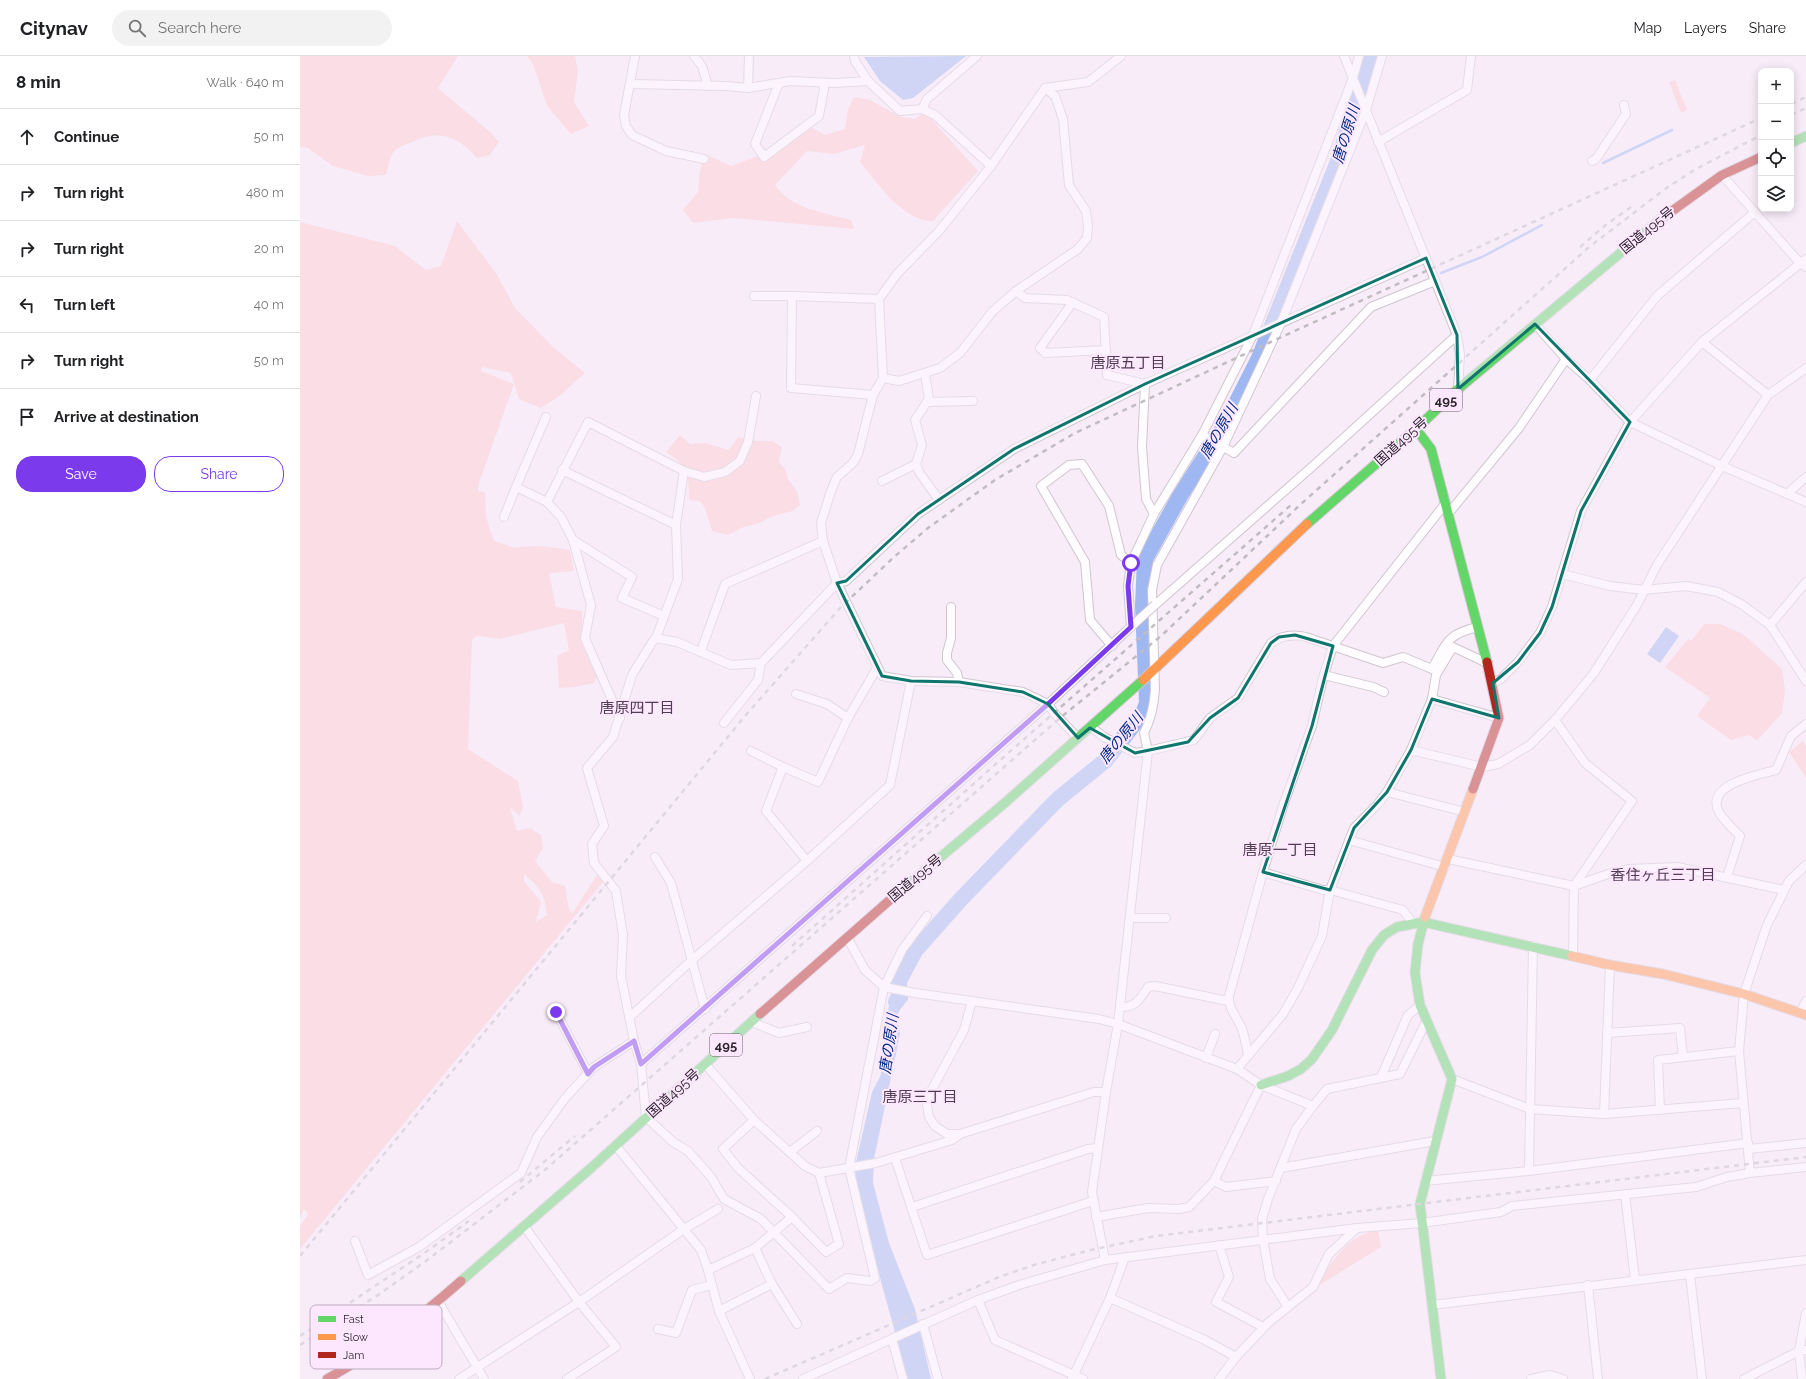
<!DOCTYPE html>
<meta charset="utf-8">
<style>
body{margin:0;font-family:Raleway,"Noto Sans JP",sans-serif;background:#f2f2f2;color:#202124}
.controls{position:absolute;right:12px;top:12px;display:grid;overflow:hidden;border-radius:8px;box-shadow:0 2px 10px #0003}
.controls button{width:36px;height:36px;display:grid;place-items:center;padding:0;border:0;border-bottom:1px solid #e0e0e0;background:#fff;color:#202124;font:20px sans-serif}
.stop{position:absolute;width:12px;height:12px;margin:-9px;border:3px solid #7c3aed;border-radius:50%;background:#fff}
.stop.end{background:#7c3aed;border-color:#fff;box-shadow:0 1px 4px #0008}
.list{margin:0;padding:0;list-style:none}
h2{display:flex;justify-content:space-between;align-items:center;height:52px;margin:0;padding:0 16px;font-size:17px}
h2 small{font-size:13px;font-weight:400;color:#757577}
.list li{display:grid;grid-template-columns:26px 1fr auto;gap:12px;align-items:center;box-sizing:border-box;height:56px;padding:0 16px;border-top:1px solid #e0e0e0}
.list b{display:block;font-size:15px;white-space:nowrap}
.list em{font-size:13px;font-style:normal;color:#757577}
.actions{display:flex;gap:8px;padding:12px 16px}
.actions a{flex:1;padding:9px 0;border:1px solid #7c3aed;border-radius:16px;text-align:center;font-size:14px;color:#7c3aed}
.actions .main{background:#7c3aed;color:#fff}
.icon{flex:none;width:22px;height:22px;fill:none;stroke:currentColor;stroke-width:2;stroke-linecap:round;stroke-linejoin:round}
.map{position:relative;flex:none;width:1506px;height:1323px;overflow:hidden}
header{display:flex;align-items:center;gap:24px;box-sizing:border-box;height:56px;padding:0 20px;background:#fff;border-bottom:1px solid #e0e0e0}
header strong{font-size:19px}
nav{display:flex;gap:22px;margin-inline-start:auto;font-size:14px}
.search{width:280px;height:36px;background:#f2f2f2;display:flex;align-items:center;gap:10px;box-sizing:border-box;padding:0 14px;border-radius:22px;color:#757577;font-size:15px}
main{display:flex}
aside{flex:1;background:#fff}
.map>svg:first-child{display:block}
.green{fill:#fccacc;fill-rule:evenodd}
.water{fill:#9fb8f1}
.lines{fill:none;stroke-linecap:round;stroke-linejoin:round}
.stream{stroke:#9fb8f1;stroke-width:2.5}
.river{stroke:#9fb8f1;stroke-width:16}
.street-casing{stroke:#cfc6d0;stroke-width:10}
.fast-casing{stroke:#cfc6d0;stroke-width:11}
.slow-casing{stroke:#cfc6d0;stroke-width:11}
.jam-casing{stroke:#cfc6d0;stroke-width:11}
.street{stroke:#fefcfe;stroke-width:8}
.fast{stroke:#63d668;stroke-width:9}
.slow{stroke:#ff974d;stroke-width:9}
.jam{stroke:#b3261e;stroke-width:9}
.rail{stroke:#c0bcc0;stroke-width:2.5;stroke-dasharray:5 5;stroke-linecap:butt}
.street-bridge-casing{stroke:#cfc6d0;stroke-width:10;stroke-linecap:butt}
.street-bridge{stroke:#fefcfe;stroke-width:8}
.route{stroke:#7c3aed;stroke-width:5}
.marked{fill:none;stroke:#0f766e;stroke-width:3;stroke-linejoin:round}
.labels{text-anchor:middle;stroke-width:4;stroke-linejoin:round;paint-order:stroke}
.shield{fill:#fde7fe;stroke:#6b5f6c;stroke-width:1}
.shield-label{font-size:13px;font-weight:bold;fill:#2d252d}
.street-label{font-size:14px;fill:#2d252d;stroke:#fde7fe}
.water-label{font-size:15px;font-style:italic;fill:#032d84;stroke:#fde7fe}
.neighbourhood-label{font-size:15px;fill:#4f3e51;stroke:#fde7fe}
.key{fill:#fde7fe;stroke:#bfadbf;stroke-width:1}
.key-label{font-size:11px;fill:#2d252d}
</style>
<header>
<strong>Citynav</strong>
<div class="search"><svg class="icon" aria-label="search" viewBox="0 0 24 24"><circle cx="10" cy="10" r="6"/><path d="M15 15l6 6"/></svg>Search here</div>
<nav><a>Map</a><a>Layers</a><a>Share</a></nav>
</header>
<main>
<aside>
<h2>8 min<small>Walk · 640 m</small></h2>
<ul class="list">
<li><svg class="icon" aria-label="ahead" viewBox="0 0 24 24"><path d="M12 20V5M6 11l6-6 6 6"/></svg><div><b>Continue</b></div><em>50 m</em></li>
<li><svg class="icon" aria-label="right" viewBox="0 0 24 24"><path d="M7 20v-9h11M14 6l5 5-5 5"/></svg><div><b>Turn right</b></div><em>480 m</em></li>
<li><svg class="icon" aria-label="right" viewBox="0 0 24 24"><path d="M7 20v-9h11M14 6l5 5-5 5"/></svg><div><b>Turn right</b></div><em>20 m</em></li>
<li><svg class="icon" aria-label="left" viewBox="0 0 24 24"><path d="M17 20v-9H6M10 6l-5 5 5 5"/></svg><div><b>Turn left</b></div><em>40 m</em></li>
<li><svg class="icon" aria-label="right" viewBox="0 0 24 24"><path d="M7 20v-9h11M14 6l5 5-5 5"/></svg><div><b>Turn right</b></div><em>50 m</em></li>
<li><svg class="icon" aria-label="arrive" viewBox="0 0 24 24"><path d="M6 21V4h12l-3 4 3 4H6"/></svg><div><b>Arrive at destination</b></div></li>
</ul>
<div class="actions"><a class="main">Save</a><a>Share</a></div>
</aside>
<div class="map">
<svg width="1506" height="1323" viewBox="0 0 1506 1323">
<rect width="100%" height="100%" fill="#f8ecf9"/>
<!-- green -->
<g class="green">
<path d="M 0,0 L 158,0 L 138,32 L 191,77 L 199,86 L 190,99 L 177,102 C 157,79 138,73 110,87 C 104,89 96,92 92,98 C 89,104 88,113 86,119 L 68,120 L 33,110 L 8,92 L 0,91 Z"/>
<polygon points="227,0 275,0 278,15 274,46 289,70 271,78 247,50 233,8"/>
<polygon points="1375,24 1387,54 1381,57 1369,26"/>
<path d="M 554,41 L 570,44 L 601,61 L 615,63 L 625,56 L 678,115 L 633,165 C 603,166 577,126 560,106 L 565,89 L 534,98 L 507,95 L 475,129 C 491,153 526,157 551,164 L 554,173 L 434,162 L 393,167 L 383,154 L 398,136 L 400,114 L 405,98 L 431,110 L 485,90 L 493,74 L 512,72 L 525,79 L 545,73 L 548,53 Z"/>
<path d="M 157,165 L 196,217 L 215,252 L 253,291 L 285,317 L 258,341 L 241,352 L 219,343 L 211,317 L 182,311 L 181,315 L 214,328 L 179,427 L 178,435 L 185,436 L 186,461 L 194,485 L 212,491 L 243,490 L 270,494 L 274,515 L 249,517 L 256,551 L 282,555 L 282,589 L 297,620 L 294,627 L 274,631 L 259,632 L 257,600 L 269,594 L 264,567 L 200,583 L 177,580 L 172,584 L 168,693 L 218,725 L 223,751 L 220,760 L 210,752 L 217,775 L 230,772 L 241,779 L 243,792 L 235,805 L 252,826 L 265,830 L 269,853 L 272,858 L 297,819 L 303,826 L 0,1193 L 0,1171 L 8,1158 L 4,1153 L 0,1161 L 0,166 L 95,190 L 126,214 L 141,210 ZM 224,818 C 240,831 245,839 247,859 L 236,866 L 241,846 L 224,825 Z"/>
<path d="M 380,379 L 390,388 L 405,387 L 429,394 L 438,381 L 457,385 L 472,385 L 482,391 L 479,406 L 485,413 L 488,423 L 497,435 L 500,449 L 493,455 L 473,460 L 459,467 L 441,472 L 428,479 L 412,475 L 405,452 L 400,445 L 389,444 C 389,419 389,411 366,396 Z"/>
<polygon points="1404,568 1420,568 1443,578 1482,613 1485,634 1482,657 1457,685 1449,679 1431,684 1397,660 1410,642 1365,611 1388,583 1391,585"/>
<polygon points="1503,685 1506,690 1506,722 1489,696"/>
<path d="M 1078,1174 L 1081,1191 L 1015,1232 C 1031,1207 1047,1179 1078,1174 Z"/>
</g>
<!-- water -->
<g class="water">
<polygon points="666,0 613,42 603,44 580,25 564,1"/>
<polygon points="1366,571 1379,580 1360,607 1347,598"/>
<path d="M 599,925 L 608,931 L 608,944 C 594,959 597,960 600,978 L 574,1103 L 573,1127 L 589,1187 L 615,1253 L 631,1323 L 608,1323 L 583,1233 L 555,1122 L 556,1106 L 572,1036 L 580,1021 L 586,991 L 584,976 L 591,939 L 591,928 Z"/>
</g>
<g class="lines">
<!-- stream -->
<g class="stream">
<polyline points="1303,107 1372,74"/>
<polyline points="1141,217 1182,201 1242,169"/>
</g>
<!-- river -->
<polyline class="river" points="596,946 599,940 599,925 615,895 661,843 758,743 806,704 844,655 847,647 843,549 845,503 880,440 925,369 959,302 1039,103 1069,0"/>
<!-- street casing -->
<g class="street-casing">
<g id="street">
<polyline points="335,0 324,59 326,70 332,79 366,95 404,103"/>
<polyline points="394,0 402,10 408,30"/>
<polyline points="449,0 448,32 490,25 534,27 568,25 600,55 622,53 627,43 677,0"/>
<polyline points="554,0 555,5 568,25"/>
<polyline points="1044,0 1157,279 1160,298 1158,333"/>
<path d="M 1082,0 L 1066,54 L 981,267 L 923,391 L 857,509 L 852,534 L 855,634 C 854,649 851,663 844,677 L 848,695 L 894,684 L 910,662 L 938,642 L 971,587 C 982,579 993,578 1006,581 L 1083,607 L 1103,601 L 1132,613 C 1146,587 1147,578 1178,571"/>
<polyline points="479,27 455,88 464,101 519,60 524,33 523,27"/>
<polyline points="331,28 426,30 448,32"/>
<polyline points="622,53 635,59 691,110"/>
<polyline points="1078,86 1167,34 1171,0"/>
<polyline points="1292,105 1296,103 1326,58 1324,49"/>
<polyline points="1422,119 1500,207 1506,211"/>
<polyline points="716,235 725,242 767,244 804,261 807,319 845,328"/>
<polyline points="454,240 492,240 579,243"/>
<polyline points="492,240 491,332 573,339"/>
<polyline points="773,246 740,292 745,297 806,294"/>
<polyline points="1235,268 1266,303 1290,324 1330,366 1422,410 1506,446"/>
<polyline points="1402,286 1468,339"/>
<polyline points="625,318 629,343 615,364 622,389 616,408 619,416 639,444"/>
<polyline points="583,322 599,325 640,312 660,297 692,256 716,235 778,193 787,182 788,170 786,155 769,129 763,63 755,40 745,32"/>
<polyline points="1290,324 1357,240 1455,156"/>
<polyline points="627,346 673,345"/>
<polyline points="246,361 216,431 247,446"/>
<polyline points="902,379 934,397 1071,251 1135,225"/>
<polyline points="262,414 376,469"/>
<polyline points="384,415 376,469 378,523 356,582 353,585 332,619 313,681 287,712 304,770 292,788 294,807 316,835 323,879 321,920 334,985 341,1008 346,1061 373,1086 388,1095 411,1121 424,1143 461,1163 529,1233 547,1222 570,1225 575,1222 549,1112 584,931 602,894 627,860"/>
<polyline points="582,425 616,408"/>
<polyline points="1487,438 1506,421"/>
<polyline points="854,458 902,379 953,279 1053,22 1059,0"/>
<polyline points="1148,458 1219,372 1266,303"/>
<polyline points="204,461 216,431"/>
<polyline points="273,484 291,549 285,582 287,587 320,662"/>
<polyline points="1262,518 1310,530 1344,534 1386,530 1418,536 1441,548 1470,569 1506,625"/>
<polyline points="855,549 1014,409 1157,279"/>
<polyline points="651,551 651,582 647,597 647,604 657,617 659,626"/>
<polyline points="364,560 322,542 332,521 273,484 261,461 247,446 288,366 384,415 404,421 425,416 440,405 448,386 456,340"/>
<polyline points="1470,569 1506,526"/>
<polyline points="831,571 828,530 831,507 854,458 846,443 842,391 845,328"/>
<polyline points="356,582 377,586 431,609 461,607 537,527 546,525 618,458 714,393 845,328 1126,202"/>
<polyline points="812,590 790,564 785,506 741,430 769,409 782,408 809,450 821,499 831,507"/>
<polyline points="401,595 425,528 523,485"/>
<polyline points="1024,619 1073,631 1084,636"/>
<polyline points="1193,627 1201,623 1218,606 1240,577 1252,551 1281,455 1330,366 1402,286 1506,203"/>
<polyline points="496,638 527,648 548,662"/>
<polyline points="1132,643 1199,662"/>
<polyline points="1255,664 1285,707 1332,745 1274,830 1273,899"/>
<polyline points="424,667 458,624 461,607"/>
<polyline points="791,671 804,681 835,697 848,695 818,968 806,1036 792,1136 805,1204"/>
<polyline points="778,682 754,657 748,648 723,636 659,626 611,625 582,620 537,527 523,485 521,467 531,435 537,421 553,407 558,398 573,339 583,322 579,243 597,218 639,175 691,110 745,32 788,26 821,0"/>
<polyline points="1111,694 1182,711 1198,708 1230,689 1255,664 1294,617 1337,549 1357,509 1468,339 1506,312"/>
<polyline points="451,695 483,711"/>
<polyline points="1087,736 1165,756"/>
<polyline points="1049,784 1145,811"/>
<polyline points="355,801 371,827 405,953"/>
<polyline points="1148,803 1274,830 1308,818 1330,813 1377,811 1484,834"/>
<polyline points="507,805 466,755 483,711 518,726 548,662 577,612"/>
<polyline points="963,816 1023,834 1030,834 1103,854 1112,866"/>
<path d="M 1427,821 L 1440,780 C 1433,773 1424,765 1419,756 C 1404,728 1459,719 1476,714 L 1491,680 L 1506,668"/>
<polyline points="830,862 866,862"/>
<polyline points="547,881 565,914 584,931 615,937 799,963 818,968 937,1013 961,1029 1013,1050 996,1073 968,1143 962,1163 963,1183 970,1223 988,1251"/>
<path d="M 820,951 C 837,951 839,944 848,931 L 855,930 L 928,945"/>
<polyline points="256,956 288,1017"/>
<polyline points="1500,957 1506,945"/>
<polyline points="330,961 391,905 507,805 590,729 611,625"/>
<polyline points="452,966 479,977 507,971"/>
<polyline points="1307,977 1380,972 1383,1001"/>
<path d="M 948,999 C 946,990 945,981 942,973 C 938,962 928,953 929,940 L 963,816 L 984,747 L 1012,670 L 1023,622 L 1033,590 L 1145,448"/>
<polyline points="906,1002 915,978"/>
<polyline points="341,1008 748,648 835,567"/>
<polyline points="405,1008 454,1064 505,1110 519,1117 576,1107 652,1084 660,1078 794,1036 806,1036"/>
<polyline points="937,1013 983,958 998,932 1022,880 1030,834 1054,772 1077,749 1087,736 1111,694 1132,643 1136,619 1153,591 1187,607"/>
<polyline points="1081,1021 1108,959 1120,949"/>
<polyline points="1152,1023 1230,1053 1304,1058 1443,1047"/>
<polyline points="1013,1050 1027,1033 1100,1018 1126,966"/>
<polyline points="1360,1054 1358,1004 1439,995"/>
<polyline points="1304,1058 1310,909"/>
<polyline points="454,1064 423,1093 438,1112 492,1161 526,1196 539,1188 519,1117"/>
<polyline points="660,1078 647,1078 635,1070 629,1061 627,1049 630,1037 664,974 672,945"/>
<polyline points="316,1090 401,1194 408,1214 419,1255 450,1323"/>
<polyline points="1448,1093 1506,1087"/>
<polyline points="490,1096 517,1075"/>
<polyline points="595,1102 627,1199 793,1145"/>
<polyline points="981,1112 1135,1085"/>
<polyline points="1229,1115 1233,890"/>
<polyline points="1450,1117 1439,995 1444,938 1467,869 1489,825 1506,809"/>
<polyline points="914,1125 926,1131 976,1125"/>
<polyline points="1125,1125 1229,1115 1448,1087"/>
<polyline points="1325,1138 1335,1223"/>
<polyline points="612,1151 788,1093 798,1092"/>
<polyline points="796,1161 848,1152 879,1153 889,1151 914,1125 961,1029"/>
<polyline points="224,1170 279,1246 316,1291 267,1323"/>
<polyline points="55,1185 68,1219 119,1191 221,1117 237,1081 266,1041 294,1011 334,985"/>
<polyline points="919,1189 929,1221 916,1246 963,1271"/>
<polyline points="455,1192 472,1228 497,1268"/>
<polyline points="408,1214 455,1192 492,1161"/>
<polyline points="1390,1219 1402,1323"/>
<polyline points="1288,1229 1298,1323"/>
<polyline points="810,1242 903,1283 936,1301"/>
<polyline points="678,1244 695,1284 783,1323"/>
<polyline points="138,1245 184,1323"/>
<path d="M 1132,1249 C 1256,1233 1381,1220 1506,1204"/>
<polyline points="419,1255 472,1228"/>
<polyline points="623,1268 638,1323"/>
<polyline points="358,1273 376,1277 392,1234 412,1229"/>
<polyline points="592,1283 603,1323"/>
<polyline points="159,1323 279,1246 384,1173 418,1153"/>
<polyline points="503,1323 678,1244 719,1229 805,1204 1057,1172 1122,1167 1201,1156 1212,1150 1396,1131 1427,1121 1450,1117 1506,1111"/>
<polyline points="772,1323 810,1242 825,1201"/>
<polyline points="919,1323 936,1301 968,1267 1013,1231 1029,1198 1057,1172"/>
<polyline points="1231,1323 1250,1319 1263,1323"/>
<polyline points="1444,1323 1499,1295 1506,1294"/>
<polyline points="1502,1323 1499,1295 1506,1257"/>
</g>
</g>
<!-- fast casing -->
<g class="fast-casing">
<g id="fast">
<polyline points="1491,87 1506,80"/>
<polyline points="1116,373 1131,393 1187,606"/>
<polyline points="1007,468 1116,373 1158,333 1361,163"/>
<polyline points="591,843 707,745 843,624"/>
<polyline points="1125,861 1118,888 1115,917 1120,949 1152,1023 1120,1148 1141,1323"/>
<polyline points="961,1029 988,1020 1001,1013 1012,1003 1032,974 1072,894 1084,879 1097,871 1123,866 1272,900"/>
<polyline points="161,1225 291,1112 460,958"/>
</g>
</g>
<!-- slow casing -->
<g class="slow-casing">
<g id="slow">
<polyline points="843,624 1007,468"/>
<polyline points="1125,861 1173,733"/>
<polyline points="1272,900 1310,909 1363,918 1444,938 1506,959"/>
</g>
</g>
<!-- jam casing -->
<g class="jam-casing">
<g id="jam">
<polyline points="1361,163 1422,119 1461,101"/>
<polyline points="1173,733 1199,662 1187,606"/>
<polyline points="460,958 591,843"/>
<path d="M 27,1323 C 76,1296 119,1262 161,1225"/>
</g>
</g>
<!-- street -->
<use href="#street" class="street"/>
<!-- fast -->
<use href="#fast" class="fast"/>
<!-- slow -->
<use href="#slow" class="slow"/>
<!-- jam -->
<use href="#jam" class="jam"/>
<!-- rail -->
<g class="rail">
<polyline points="1491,48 1506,41"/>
<polyline points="1491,59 1506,52"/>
<polyline points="1280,191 1307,168 1334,149"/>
<polyline points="492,890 698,706 991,449"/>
<polyline points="220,1126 275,1080"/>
<polyline points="0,1200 445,660 541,551 594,501 628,472 695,424 775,377 975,284 1461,62"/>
<polyline points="0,1280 123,1198 169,1165"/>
<polyline points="0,1289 78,1239 126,1205 246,1113 760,662 861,580 928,517 1001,448 1288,192 1365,133 1396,113 1461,79"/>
<polyline points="465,1323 699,1221 737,1208 791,1194 856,1180 1506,1101"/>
</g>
<!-- street-bridge casing -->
<g class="street-bridge-casing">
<polyline id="street-bridge" points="835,567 855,549"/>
</g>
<!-- street-bridge -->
<use href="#street-bridge" class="street-bridge"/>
</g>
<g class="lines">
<!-- route -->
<polyline class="route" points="256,956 288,1018 294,1011 334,985 341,1008 748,648 831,571 828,530 831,507"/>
</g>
<!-- marked area -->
<path d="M0 0H1506V1323H0ZM 1126,202 L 1157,279 L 1158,333 L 1235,268 L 1330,366 L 1281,455 L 1252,551 L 1240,577 L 1218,606 L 1193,627 L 1199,662 L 1132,643 L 1111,694 L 1087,736 L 1054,772 L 1030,834 L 963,816 L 1012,670 L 1033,590 L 995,579 L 979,581 L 971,587 L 938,642 L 910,662 L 888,686 L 835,697 L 790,672 L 778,682 L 748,648 L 723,636 L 659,626 L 611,625 L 582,620 L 537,527 L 546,525 L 618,458 L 714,393 L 845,328 Z" fill="#f8ecf9" fill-opacity=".55" fill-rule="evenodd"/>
<path class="marked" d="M 1126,202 L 1157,279 L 1158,333 L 1235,268 L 1330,366 L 1281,455 L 1252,551 L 1240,577 L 1218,606 L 1193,627 L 1199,662 L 1132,643 L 1111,694 L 1087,736 L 1054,772 L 1030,834 L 963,816 L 1012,670 L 1033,590 L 995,579 L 979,581 L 971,587 L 938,642 L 910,662 L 888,686 L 835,697 L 790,672 L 778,682 L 748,648 L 723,636 L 659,626 L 611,625 L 582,620 L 537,527 L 546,525 L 618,458 L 714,393 L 845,328 Z"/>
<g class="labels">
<!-- shield labels -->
<g class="shield">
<rect x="1130" y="333" width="32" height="22" rx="3"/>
<rect x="410" y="978" width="32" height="22" rx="3"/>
</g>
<g class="shield-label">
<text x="1146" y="349">495</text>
<text x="426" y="994">495</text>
</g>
<!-- street labels -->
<g class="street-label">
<text transform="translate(1347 174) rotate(-39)" y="5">国道495号</text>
<text transform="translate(1101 385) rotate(-42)" y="5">国道495号</text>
<text transform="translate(615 822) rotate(-40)" y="5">国道495号</text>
<text transform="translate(373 1037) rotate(-42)" y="5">国道495号</text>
</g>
<!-- water labels -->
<g class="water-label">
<text transform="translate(1046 78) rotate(-73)" y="5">唐の原川</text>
<text transform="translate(919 375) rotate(-60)" y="5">唐の原川</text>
<text transform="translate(821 682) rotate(-51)" y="5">唐の原川</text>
<text transform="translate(589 988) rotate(-82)" y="5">唐の原川</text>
</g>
<!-- neighbourhood labels -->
<g class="neighbourhood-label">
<text x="828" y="312">唐原五丁目</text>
<text x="337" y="657">唐原四丁目</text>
<text x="980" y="799">唐原一丁目</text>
<text x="1363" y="824">香住ヶ丘三丁目</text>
<text x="620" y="1046">唐原三丁目</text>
</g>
</g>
<!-- legend -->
<rect x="10" y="1249" width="132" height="64" rx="6" class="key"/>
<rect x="18" y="1260" width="18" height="6" fill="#63d668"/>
<rect x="18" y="1278" width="18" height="6" fill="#ff974d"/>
<rect x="18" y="1296" width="18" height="6" fill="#b3261e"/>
<g class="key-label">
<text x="43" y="1267">Fast</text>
<text x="43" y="1285">Slow</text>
<text x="43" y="1303">Jam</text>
</g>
</svg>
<div class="controls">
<button>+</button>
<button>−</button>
<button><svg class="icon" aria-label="locate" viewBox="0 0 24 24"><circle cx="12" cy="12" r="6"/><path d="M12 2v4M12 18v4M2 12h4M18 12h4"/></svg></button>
<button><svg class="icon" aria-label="layers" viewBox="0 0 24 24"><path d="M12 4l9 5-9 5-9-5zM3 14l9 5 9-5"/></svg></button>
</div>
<div class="stop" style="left:831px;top:507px"></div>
<div class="stop end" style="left:256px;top:956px"></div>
</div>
</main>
